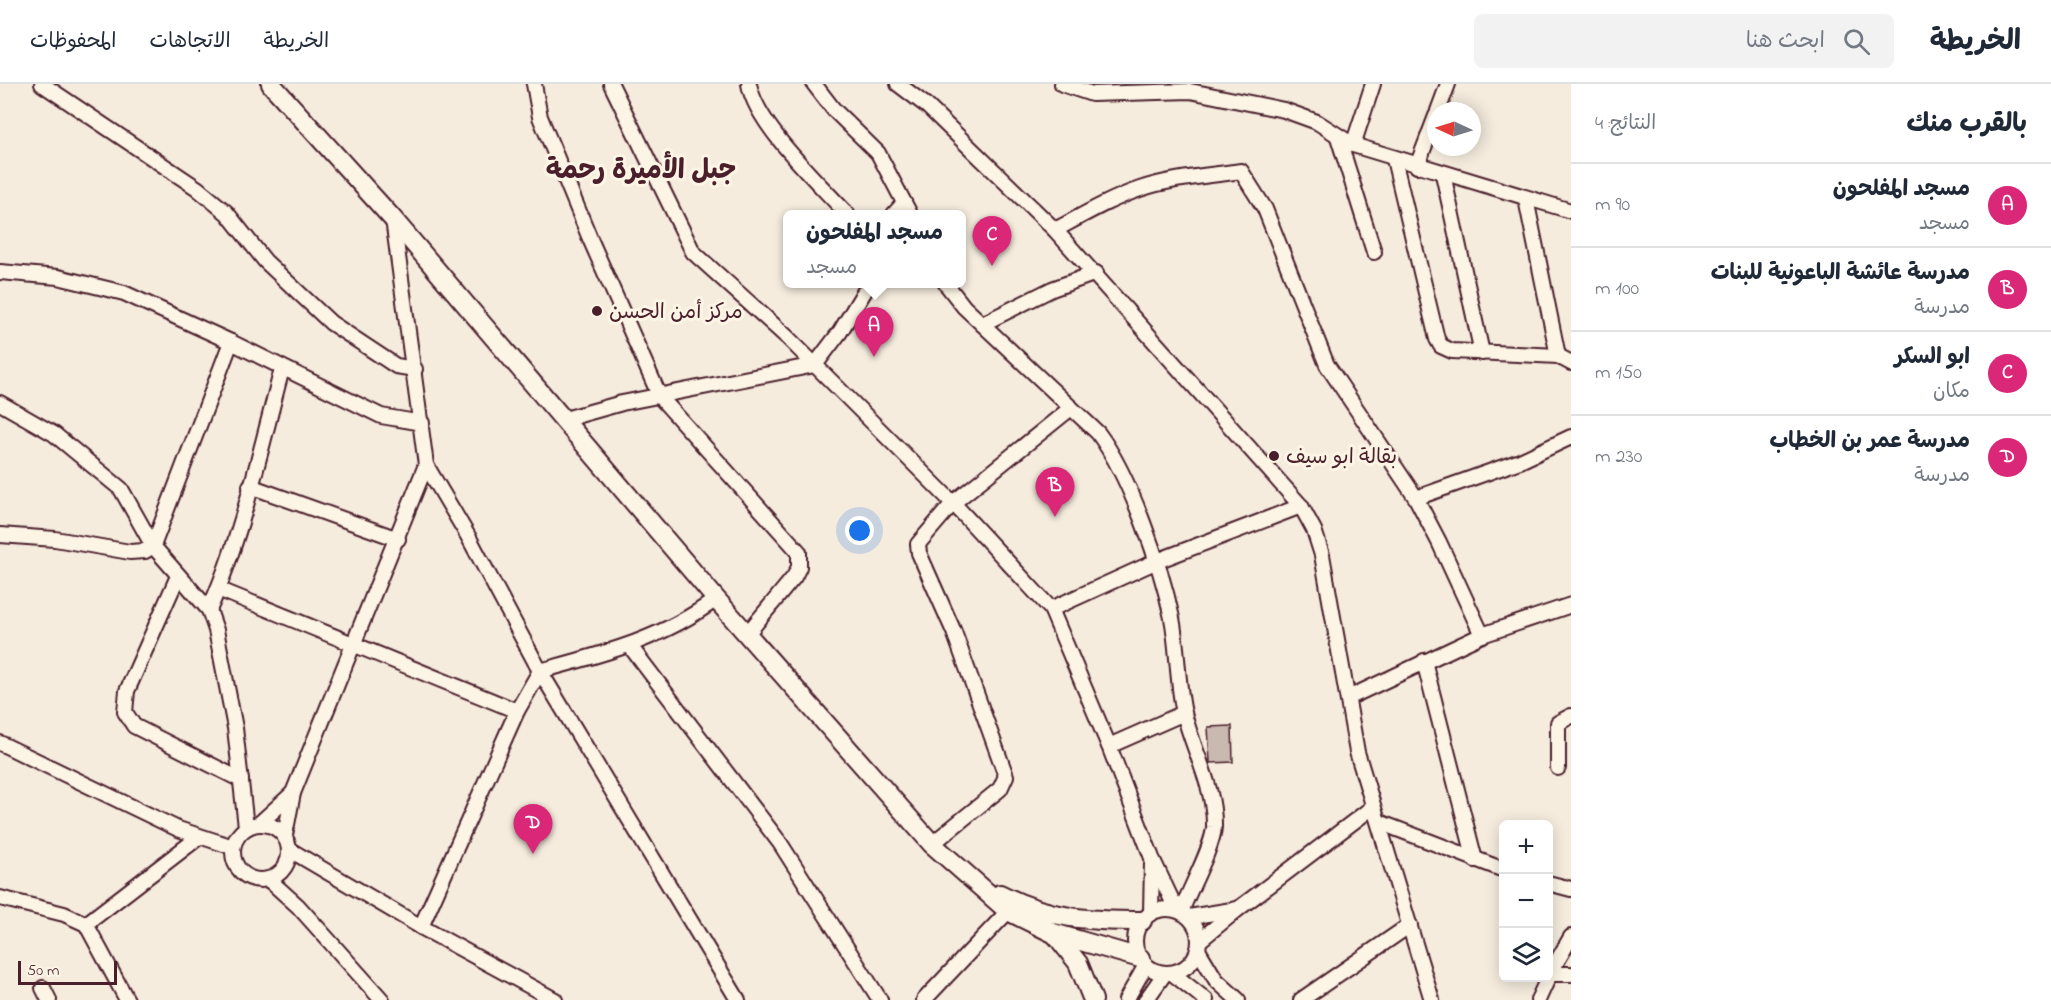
<!DOCTYPE html>
<html lang="ar">
<meta charset="utf-8">
<style>
body{margin:0;font-family:"Indie Flower","Playpen Sans Arabic",sans-serif;background:#f2f2f3;color:#1f2937;direction:rtl}
.controls{position:absolute;right:18px;bottom:18px;display:grid;overflow:hidden;border-radius:9px;box-shadow:0 3px 15px #0003}
.controls button{width:54px;height:54px;display:grid;place-items:center;padding:0;border:0;border-bottom:2px solid #e0e1e3;background:#fff;color:#1f2937;font:30px sans-serif}
.compass{position:absolute;left:1427px;top:18px;width:54px;height:54px;border-radius:50%;background:#fff;box-shadow:0 3px 15px #0003;rotate:274deg}
.scale{position:absolute;left:18px;bottom:15px;width:99px;box-sizing:border-box;padding-left:6px;border:3px solid #4a1f2b;border-top:0;font-size:16px;line-height:21px;white-space:nowrap;color:#4a1f2b;-webkit-text-stroke:4px #fcf5e5;paint-order:stroke}
.you{position:absolute;left:860px;top:447px;width:21px;height:21px;margin:-15px;border:4px solid #fff;border-radius:50%;background:#1a73e8;box-shadow:0 0 0 9px #1a73e833}
.badge{display:grid;place-items:center;width:39px;height:39px;border-radius:50%;background:#db2777;color:#fff;font-size:20px;font-weight:700}
.pin{position:absolute;translate:-50% -50px;filter:drop-shadow(0 2px 3px #0008)}
.pin::after{content:'';position:absolute;top:32px;width:21px;height:18px;background:inherit;clip-path:polygon(0 0,100% 0,50% 100%)}
.popup{position:absolute;left:783px;top:126px;width:183px;height:78px;box-sizing:border-box;display:grid;place-content:center;border-radius:9px;background:#fff;filter:drop-shadow(0 2px 4px #0005);font-size:20px;white-space:nowrap;color:#747a83}
.popup b{font-size:22px;color:#1f2937}
.popup::after{content:'';position:absolute;left:50%;top:100%;margin-left:-12px;border:12px solid transparent;border-top-color:#fff}
.list{margin:0;padding:0;list-style:none}
h2{display:flex;justify-content:space-between;align-items:center;height:78px;margin:0;padding:0 24px;font-size:26px}
h2 small{font-size:20px;font-weight:400;color:#747a83}
.list li{display:grid;grid-template-columns:39px 1fr auto;gap:18px;align-items:center;box-sizing:border-box;height:84px;padding:0 24px;border-top:2px solid #e0e1e3}
.list b{display:block;font-size:22px;white-space:nowrap}
.list p{margin:0;font-size:20px;white-space:nowrap;color:#747a83}
.list em{font-size:20px;font-style:normal;color:#747a83}
.icon{flex:none;width:33px;height:33px;fill:none;stroke:currentColor;stroke-width:2;stroke-linecap:round;stroke-linejoin:round}
.map{position:relative;flex:none;width:1571px;height:916px;overflow:hidden;direction:ltr}
header{display:flex;align-items:center;gap:36px;box-sizing:border-box;height:84px;padding:0 30px;background:#fff;border-bottom:2px solid #e0e1e3}
header strong{font-size:28px}
nav{display:flex;gap:33px;margin-inline-start:auto;font-size:21px}
.search{width:420px;height:54px;background:#f2f2f3;display:flex;align-items:center;gap:15px;box-sizing:border-box;padding:0 21px;border-radius:9px;color:#747a83;font-size:22px}
main{display:flex}
aside{flex:1;background:#fff}
.map>svg:first-child{display:block}
.building{fill:#cab9b1;stroke:#4a1f2b;stroke-width:1.5}
.lines{fill:none;stroke-linecap:round;stroke-linejoin:round}
.minor-casing{stroke:#4a1f2b;stroke-width:18}
.tertiary-casing{stroke:#4a1f2b;stroke-width:22}
.minor{stroke:#fcf5e5;stroke-width:14}
.tertiary{stroke:#fcf5e5;stroke-width:18}
.poi-dot{fill:#4a1f2b;stroke:#fcf5e5;stroke-width:2}
.labels{text-anchor:middle;stroke-width:6;stroke-linejoin:round;paint-order:stroke}
.poi-label{font-size:21px;fill:#4a1f2b;stroke:#fcf5e5;text-anchor:start}
.district-label{font-size:27px;font-weight:bold;fill:#4a1f2b;stroke:#fcf5e5}
</style>
<header>
<strong>الخريطة</strong>
<div class="search"><svg class="icon" aria-label="search" viewBox="0 0 24 24"><circle cx="10" cy="10" r="6"/><path d="M15 15l6 6"/></svg>ابحث هنا</div>
<nav><a>الخريطة</a><a>الاتجاهات</a><a>المحفوظات</a></nav>
</header>
<main>
<aside>
<h2>بالقرب منك<small>النتائج: 4</small></h2>
<ul class="list">
<li><span class="badge">A</span><div><b>مسجد المفلحون</b><p>مسجد</p></div><em>90 m</em></li>
<li><span class="badge">B</span><div><b>مدرسة عائشة الباعونية للبنات</b><p>مدرسة</p></div><em>100 m</em></li>
<li><span class="badge">C</span><div><b>ابو السكر</b><p>مكان</p></div><em>150 m</em></li>
<li><span class="badge">D</span><div><b>مدرسة عمر بن الخطاب</b><p>مدرسة</p></div><em>230 m</em></li>
</ul>
</aside>
<div class="map">
<svg width="1571" height="916" viewBox="0 0 1571 916">
<rect width="100%" height="100%" fill="#f5ecde"/>
<filter id="ink" filterUnits="userSpaceOnUse"><feTurbulence type="fractalNoise" baseFrequency=".0167" numOctaves="2"/><feDisplacementMap in="SourceGraphic" scale="12" xChannelSelector="R" yChannelSelector="G"/><feConvolveMatrix kernelMatrix="1 2 1 2 8 2 1 2 1" color-interpolation-filters="sRGB"/></filter>
<g filter="url(#ink)">
<!-- building -->
<polygon class="building" points="1232,642 1233,678 1210,679 1208,643"/>
<g class="lines">
<!-- minor casing -->
<g class="minor-casing">
<g id="minor">
<polyline points="42,0 197,104 227,129 265,177 331,239 396,282 415,285"/>
<polyline points="534,0 540,33 591,157 660,313 799,468 799,483 794,493 747,550"/>
<polyline points="611,0 693,168 787,253 953,419 1051,525 1109,662 1152,774 1176,825"/>
<path d="M 749,0 C 756,41 819,99 847,130"/>
<polyline points="814,0 834,26 878,69 910,130"/>
<polyline points="898,0 927,22 1055,146 1301,422 1314,446 1322,471 1357,668 1432,916"/>
<polyline points="1062,0 1092,10 1190,7 1284,26 1317,38 1353,61 1571,127"/>
<polyline points="1438,27 1448,0"/>
<polyline points="1338,53 1374,168"/>
<polyline points="1353,61 1373,0"/>
<polyline points="1394,75 1437,255 1441,262 1452,267 1558,272 1571,279"/>
<polyline points="1417,82 1436,32"/>
<polyline points="1443,90 1482,269"/>
<polyline points="1526,115 1558,272"/>
<polyline points="894,130 904,119"/>
<path d="M 1055,146 C 1083,131 1110,115 1140,105 C 1172,94 1208,92 1241,87 L 1265,125 L 1327,281 L 1416,414 L 1439,458 L 1482,551"/>
<polyline points="0,188 58,193 124,209 231,258 381,332 422,339"/>
<path d="M 946,200 L 964,223 L 1098,349 C 1130,392 1161,482 1172,534 C 1178,565 1177,598 1184,629 C 1193,667 1215,703 1214,743 C 1213,763 1189,806 1181,828"/>
<polyline points="982,240 1052,205 1096,189"/>
<polyline points="0,319 54,350 121,405 153,462 209,526 216,546 235,644 246,743"/>
<polyline points="565,335 622,319 815,281 840,248 869,200"/>
<polyline points="426,381 468,452 540,587 738,916"/>
<polyline points="250,402 398,455"/>
<polyline points="1416,414 1520,377 1571,353"/>
<polyline points="0,451 55,455 130,468 145,467 153,462 231,258"/>
<polyline points="178,492 127,607 125,628 134,642 241,696"/>
<polyline points="218,505 517,627"/>
<polyline points="1051,525 1157,477 1301,422"/>
<path d="M 209,526 C 242,453 261,363 282,285"/>
<polyline points="630,562 780,759 880,916"/>
<polyline points="1424,577 1475,776"/>
<polyline points="1348,614 1482,551 1571,521"/>
<polyline points="0,659 178,745 233,763"/>
<polyline points="1109,662 1184,629"/>
<polyline points="1558,684 1558,639 1571,632"/>
<polyline points="1379,738 1504,786"/>
<polyline points="260,739 293,709"/>
<circle cx="261" cy="768" r="28"/>
<polyline points="285,751 293,709 426,381 393,135"/>
<polyline points="932,760 1000,705 1006,692 954,548 919,469 918,460 953,419 1071,324"/>
<polyline points="290,766 421,843 555,916"/>
<polyline points="268,795 298,822 382,916"/>
<polyline points="1548,799 1571,805"/>
<polyline points="0,814 64,830 86,840 127,916"/>
<circle cx="1167" cy="857" r="32"/>
<polyline points="1151,829 1152,779"/>
<polyline points="1189,833 1238,825"/>
<polyline points="86,840 199,753"/>
<path d="M 421,843 L 517,627 L 540,587 C 603,570 663,555 716,515"/>
<polyline points="1199,857 1238,825 1373,723"/>
<polyline points="1198,866 1216,896 1238,916"/>
<polyline points="1172,889 1206,916"/>
<polyline points="1550,890 1571,890"/>
<polyline points="1548,893 1571,853"/>
<polyline points="43,904 49,916"/>
<polyline points="924,916 1013,822"/>
<polyline points="1126,916 1146,881"/>
<polyline points="1146,916 1165,889"/>
<polyline points="1301,916 1410,841"/>
<polyline points="1538,916 1548,894"/>
</g>
</g>
<!-- tertiary casing -->
<g class="tertiary-casing">
<g id="tertiary">
<polyline points="271,0 393,135 716,515 932,760 1008,827 1053,849 1140,874"/>
<path d="M 1000,810 C 1049,835 1089,837 1142,837"/>
<polyline points="1055,850 1078,879 1093,916"/>
</g>
</g>
<!-- minor -->
<use href="#minor" class="minor"/>
<!-- tertiary -->
<use href="#tertiary" class="tertiary"/>
</g>
</g>
<!-- markers -->
<g class="poi-dot">
<circle cx="597" cy="227" r="6"/>
<circle cx="1274" cy="372" r="6"/>
</g>
<g class="labels">
<!-- poi labels -->
<g class="poi-label">
<text x="609" y="234">مركز أمن الحسن</text>
<text x="1286" y="379">بقالة ابو سيف</text>
</g>
<!-- district labels -->
<g class="district-label">
<text x="641" y="94">جبل الأميرة رحمة</text>
</g>
</g>
</svg>
<div class="controls">
<button>+</button>
<button>−</button>
<button><svg class="icon" aria-label="layers" viewBox="0 0 24 24"><path d="M12 4l9 5-9 5-9-5zM3 14l9 5 9-5"/></svg></button>
</div>
<svg class="compass" viewBox="-18 -18 36 36"><path d="M0-13l5 13h-10z" fill="#e53935"/><path d="M0 13l5-13h-10z" fill="#747a83"/></svg>
<div class="scale">50 m</div>
<div class="you"></div>
<div class="pin badge" style="left:874px;top:273px">A</div>
<div class="popup"><b>مسجد المفلحون</b>مسجد</div>
<div class="pin badge" style="left:1055px;top:433px">B</div>
<div class="pin badge" style="left:992px;top:182px">C</div>
<div class="pin badge" style="left:533px;top:770px">D</div>
</div>
</main>
